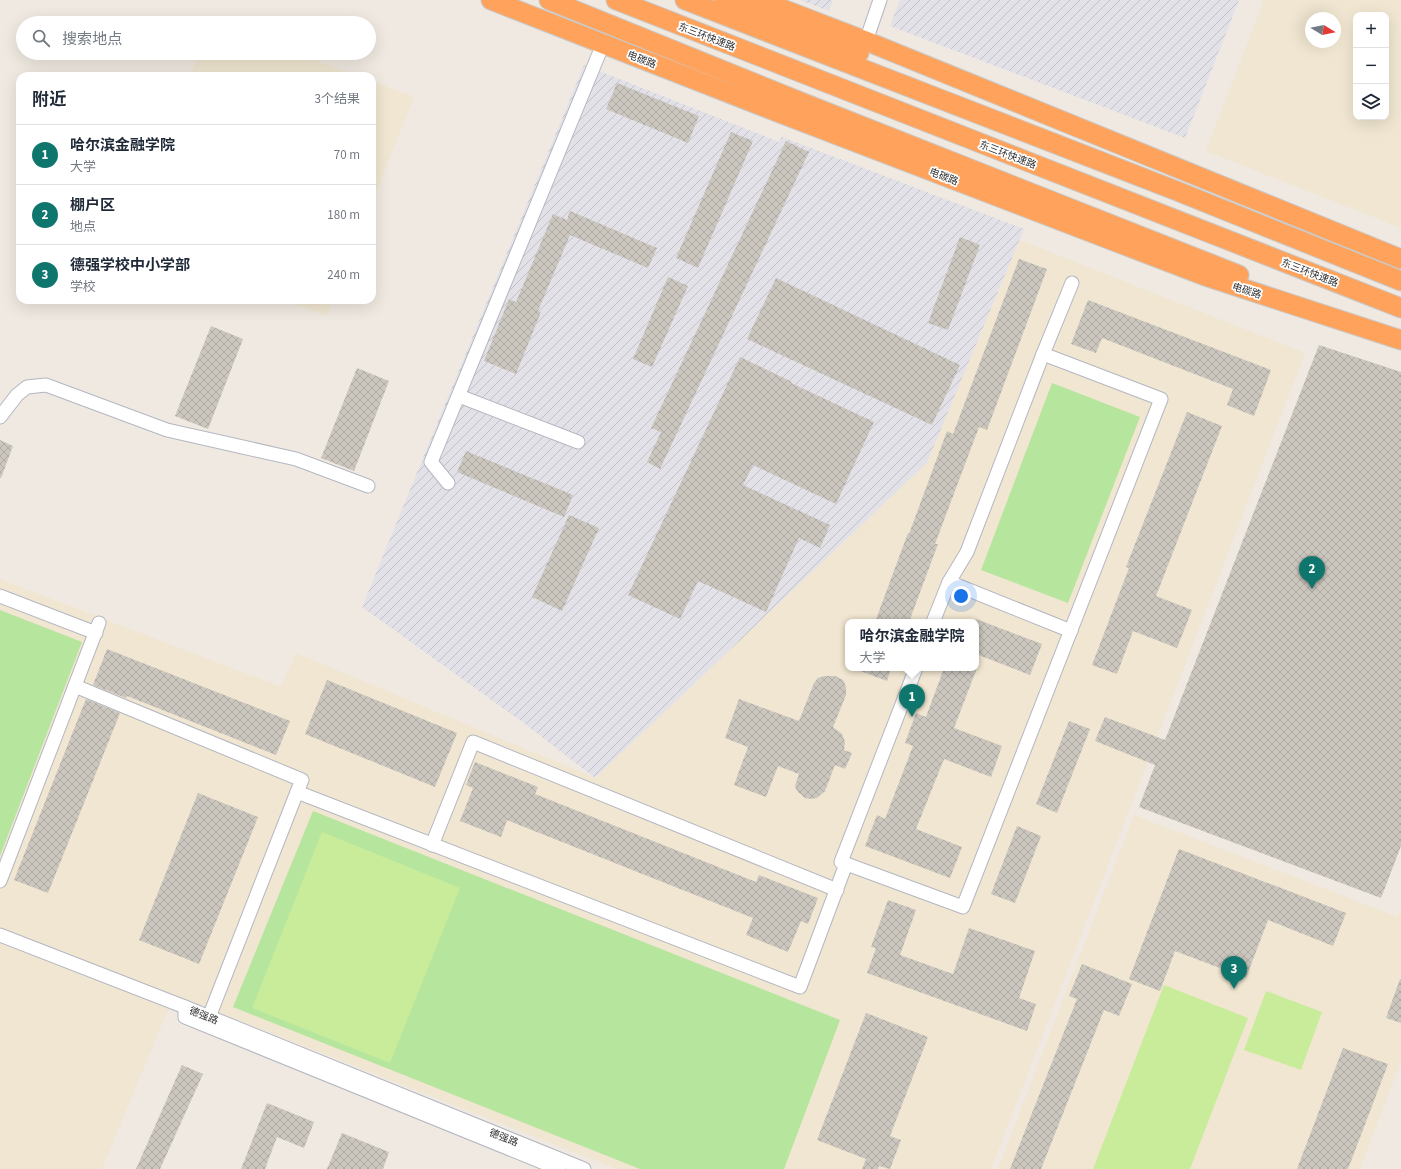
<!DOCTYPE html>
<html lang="zh">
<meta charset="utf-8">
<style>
body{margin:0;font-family:"Source Sans 3","Noto Sans SC",sans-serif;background:#f6f6f7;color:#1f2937}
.controls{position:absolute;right:12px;top:12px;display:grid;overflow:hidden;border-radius:8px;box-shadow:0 4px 16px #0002}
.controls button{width:36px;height:36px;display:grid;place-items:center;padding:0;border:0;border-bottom:1px solid #e0e1e3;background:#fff;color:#1f2937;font:20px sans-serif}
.compass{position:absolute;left:1305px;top:12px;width:36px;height:36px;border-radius:50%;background:#fff;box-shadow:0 4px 16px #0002;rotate:100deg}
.you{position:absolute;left:961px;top:596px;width:14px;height:14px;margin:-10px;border:3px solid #fff;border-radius:50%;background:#1a73e8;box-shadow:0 0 0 6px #1a73e833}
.badge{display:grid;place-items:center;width:26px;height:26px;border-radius:50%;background:#0f766e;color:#fff;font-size:13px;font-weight:700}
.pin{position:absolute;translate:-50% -33px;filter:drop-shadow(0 1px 2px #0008)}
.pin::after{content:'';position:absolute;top:21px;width:14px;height:12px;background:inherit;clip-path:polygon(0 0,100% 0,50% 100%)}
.popup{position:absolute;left:845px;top:619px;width:134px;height:52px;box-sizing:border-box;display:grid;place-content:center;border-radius:8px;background:#fff;filter:drop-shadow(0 1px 3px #0005);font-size:13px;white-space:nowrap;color:#747a83}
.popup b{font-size:15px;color:#1f2937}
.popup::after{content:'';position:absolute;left:50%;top:100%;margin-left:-8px;border:8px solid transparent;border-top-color:#fff}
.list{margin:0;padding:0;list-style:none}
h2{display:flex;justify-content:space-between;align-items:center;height:52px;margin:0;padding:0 16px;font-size:17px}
h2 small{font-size:13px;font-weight:400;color:#747a83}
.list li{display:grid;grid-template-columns:26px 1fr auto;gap:12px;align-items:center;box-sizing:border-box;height:60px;padding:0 16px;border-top:1px solid #e0e1e3}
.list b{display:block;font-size:15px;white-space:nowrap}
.list p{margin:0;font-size:13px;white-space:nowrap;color:#747a83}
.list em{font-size:13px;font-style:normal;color:#747a83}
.icon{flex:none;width:22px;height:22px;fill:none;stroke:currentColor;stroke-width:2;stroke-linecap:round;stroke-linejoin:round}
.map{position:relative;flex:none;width:1401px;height:1169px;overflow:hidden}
.search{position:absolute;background:#fff;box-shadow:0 4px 16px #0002;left:16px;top:16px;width:360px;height:44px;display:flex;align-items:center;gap:10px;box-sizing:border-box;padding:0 14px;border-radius:22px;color:#747a83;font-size:15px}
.panel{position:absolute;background:#fff;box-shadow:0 4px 16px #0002;left:16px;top:72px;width:360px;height:232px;border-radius:12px}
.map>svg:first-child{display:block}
.industrial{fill:url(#industrial-furrows)}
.education{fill:#f0e6d1;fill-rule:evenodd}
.park{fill:#b6e59e}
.pitch{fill:#c9ec9a}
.building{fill:url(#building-cross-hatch)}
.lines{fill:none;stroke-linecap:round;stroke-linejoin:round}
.minor-casing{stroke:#b4b7c1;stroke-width:15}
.highway-casing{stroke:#c9c9c9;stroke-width:21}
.minor{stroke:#fff;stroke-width:13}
.highway{stroke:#ffa35c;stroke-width:19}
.labels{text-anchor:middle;stroke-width:3.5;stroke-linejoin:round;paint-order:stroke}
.street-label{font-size:10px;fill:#2e2e2e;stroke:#fff}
</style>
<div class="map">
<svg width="1401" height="1169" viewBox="0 0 1401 1169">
<defs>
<pattern id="industrial-furrows" width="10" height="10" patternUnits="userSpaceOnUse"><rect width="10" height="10" fill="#e3e1e8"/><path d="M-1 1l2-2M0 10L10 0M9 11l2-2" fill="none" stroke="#c3c1c7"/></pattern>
<pattern id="building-cross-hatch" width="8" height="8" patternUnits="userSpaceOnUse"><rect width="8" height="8" fill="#cbc7bf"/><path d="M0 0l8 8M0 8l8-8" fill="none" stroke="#afaba4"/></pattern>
</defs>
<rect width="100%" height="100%" fill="#efe9e1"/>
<!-- industrial -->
<g class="industrial">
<polygon points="800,0 833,0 829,11"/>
<polygon points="900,0 1239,0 1185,138 890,26"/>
<polygon points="584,65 779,142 782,137 1024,229 927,463 595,778 525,724 362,607"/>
</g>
<!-- education -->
<g class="education">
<path d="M 1264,0 L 1401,0 L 1401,228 L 1206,151 ZM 1356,15 L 1386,15 L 1386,117 L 1356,117 ZM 1311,18 L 1335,18 L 1335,42 L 1311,42 Z"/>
<polygon points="199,53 296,53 358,76 190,76"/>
<polygon points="372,81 414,97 372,202"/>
<path d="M 1020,240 L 1305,353 L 991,1169 L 617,1169 L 174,995 L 102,1169 L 0,1169 L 0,579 L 281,687 L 296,653 L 595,778 L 927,463 ZM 848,622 L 976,622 L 976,668 L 848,668 Z"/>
<polygon points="285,300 333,300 327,316"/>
<polygon points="1134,815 1398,917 1401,908 1401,1061 1360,1169 998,1169"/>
</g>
<!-- park -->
<g class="park">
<polygon points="1052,383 1140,417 1068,603 981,570"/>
<polygon points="0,610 82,642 0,856"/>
<polygon points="313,811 840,1020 784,1169 640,1169 233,1007"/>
</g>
<!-- pitch -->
<g class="pitch">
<polygon points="322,832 460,888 390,1063 252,1008"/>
<polygon points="1164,985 1248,1018 1190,1169 1093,1169"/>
<polygon points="1266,991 1322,1012 1301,1070 1244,1050"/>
</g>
<!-- building -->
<g class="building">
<polygon points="617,83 699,116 688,143 606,109"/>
<polygon points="731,132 753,141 698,268 676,258"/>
<polygon points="786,141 809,152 660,469 647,462 661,432 651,428"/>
<polygon points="570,211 657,248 648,268 570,235 538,311 541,312 516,374 484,361 509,299 516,302 553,214 567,220"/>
<polygon points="960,237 980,245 948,330 928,323"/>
<polygon points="1019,259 1047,269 987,430 979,427 935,544 938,544 909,622 875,622 908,533 909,534 947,431 953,434"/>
<polygon points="668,277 688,286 652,367 633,359"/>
<polygon points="776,278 960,365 932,425 747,339"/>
<polygon points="1088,300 1271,370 1254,416 1227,405 1233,389 1102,338 1096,353 1071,344"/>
<polygon points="211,326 243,339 208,429 175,416"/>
<polygon points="1319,345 1401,372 1401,846 1381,898 1139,807 1155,765 1095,741 1105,717 1165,740"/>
<polygon points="740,357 792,382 791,383 874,422 836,504 753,465 743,485 830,525 820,548 799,538 766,612 698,581 680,619 628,595"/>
<polygon points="357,368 389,381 354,471 321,458"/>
<polygon points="1187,412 1222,426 1156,596 1192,610 1177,648 1133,631 1117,674 1092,665 1129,568 1126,567"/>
<polygon points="0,440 13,446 1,478 0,478"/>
<polygon points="466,451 573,495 564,517 457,472"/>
<polygon points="569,515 599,528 562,611 532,597"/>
<polygon points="976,619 1042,644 1030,675 976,654"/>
<polygon points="107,649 290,721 276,755 127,696 126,698 93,685"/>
<polygon points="855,668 891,668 887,681 855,669"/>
<polygon points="944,668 977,668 954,728 1002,746 991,777 944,759 916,829 962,847 950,878 865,846 877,815 885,819 913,746 905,743 916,713 926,717"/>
<polygon points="824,676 835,676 843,680 846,687 846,695 833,727 842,734 845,742 844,750 852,753 845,769 835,765 825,791 817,798 811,799 805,798 797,791 795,786 799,774 778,766 766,797 734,785 748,747 725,738 739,699 799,721 814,683 818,678"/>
<polygon points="327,680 457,733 435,787 305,734"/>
<polygon points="86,699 120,713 48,893 14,880"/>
<polygon points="1069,721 1090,729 1057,813 1036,804"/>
<polygon points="475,762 538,787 535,794 756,882 759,875 818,898 808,924 801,921 788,952 746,935 753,918 507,820 501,837 460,821 473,788 466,785"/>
<polygon points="198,793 258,817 199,964 139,940"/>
<polygon points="1017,826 1041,836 1015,903 991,894"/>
<polygon points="1179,849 1346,913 1333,946 1268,920 1246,978 1175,951 1160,991 1129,979"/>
<polygon points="888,900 916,910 900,955 953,974 969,928 1035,951 1019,998 1036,1004 1027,1031 867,973 876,948 871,947"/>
<polygon points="1082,964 1132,984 1119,1016 1104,1010 1041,1169 1010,1169 1077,999 1069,996"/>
<polygon points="1400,979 1401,979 1401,1023 1386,1018"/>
<polygon points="866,1013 928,1037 890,1136 901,1140 890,1169 879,1166 878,1169 862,1169 866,1159 817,1140"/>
<polygon points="1343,1048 1388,1064 1348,1169 1297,1169"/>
<polygon points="182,1065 203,1074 160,1169 136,1169"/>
<polygon points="267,1103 314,1122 304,1148 277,1137 265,1169 241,1169"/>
<polygon points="342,1133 389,1152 383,1169 327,1169"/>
</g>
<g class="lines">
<!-- minor casing -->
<g class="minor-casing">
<g id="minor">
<polyline points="866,41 880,0"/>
<polyline points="459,396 578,442"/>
<polyline points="0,417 17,395 27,387 46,385 167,430 296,459 368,486"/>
<polyline points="448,483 431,462 603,44"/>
<polyline points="949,582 1071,631"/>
<polyline points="0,596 96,633"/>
<polyline points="933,622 949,582 967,552 1043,354 1072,283"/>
<polyline points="916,668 841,862 963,907 1161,399 1043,354"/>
<polyline points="75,686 302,780 297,792"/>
<polyline points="432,845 473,742 837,890"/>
<polyline points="0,881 99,623"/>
<polyline points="0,935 185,1007 584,1169"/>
<polyline points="185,1007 185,1017 559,1169"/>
<polyline points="209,1017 297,792 800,987 846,864"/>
</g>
</g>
<!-- highway casing -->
<g class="highway-casing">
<g id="highway">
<polyline points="491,0 777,112 1205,276 1401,340"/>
<polyline points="549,0 801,102 1239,275"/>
<polyline points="616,0 1401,308"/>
<polyline points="685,0 1177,191 1401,281"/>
<polyline points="724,0 859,53"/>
<polyline points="759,0 866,41 1401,259"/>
</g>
</g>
<!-- minor -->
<use href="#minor" class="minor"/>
<!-- highway -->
<use href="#highway" class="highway"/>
</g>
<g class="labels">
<!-- street labels -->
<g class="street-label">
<text transform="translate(707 36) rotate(21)" y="4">东三环快速路</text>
<text transform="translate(642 59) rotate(21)" y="4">电碳路</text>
<text transform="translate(1008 154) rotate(21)" y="4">东三环快速路</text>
<text transform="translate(944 176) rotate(21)" y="4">电碳路</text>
<text transform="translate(1310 272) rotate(21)" y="4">东三环快速路</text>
<text transform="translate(1247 290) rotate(18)" y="4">电碳路</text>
<text transform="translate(204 1015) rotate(22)" y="4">德强路</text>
<text transform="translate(504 1137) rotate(22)" y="4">德强路</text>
</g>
</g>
</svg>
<div class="controls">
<button>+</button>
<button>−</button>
<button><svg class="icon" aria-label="layers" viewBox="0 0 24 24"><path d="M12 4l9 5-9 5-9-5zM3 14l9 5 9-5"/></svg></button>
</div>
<svg class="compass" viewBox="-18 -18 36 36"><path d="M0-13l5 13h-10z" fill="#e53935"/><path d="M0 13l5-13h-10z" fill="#747a83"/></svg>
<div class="you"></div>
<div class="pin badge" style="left:912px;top:717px">1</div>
<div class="popup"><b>哈尔滨金融学院</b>大学</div>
<div class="pin badge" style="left:1312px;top:589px">2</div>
<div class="pin badge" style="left:1234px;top:989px">3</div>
<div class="search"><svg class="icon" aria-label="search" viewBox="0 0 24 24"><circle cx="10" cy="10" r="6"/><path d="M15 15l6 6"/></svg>搜索地点</div>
<section class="panel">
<h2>附近<small>3个结果</small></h2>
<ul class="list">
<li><span class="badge">1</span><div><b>哈尔滨金融学院</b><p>大学</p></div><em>70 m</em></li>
<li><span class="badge">2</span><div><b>棚户区</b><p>地点</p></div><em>180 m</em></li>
<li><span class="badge">3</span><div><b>德强学校中小学部</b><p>学校</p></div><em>240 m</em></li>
</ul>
</section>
</div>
